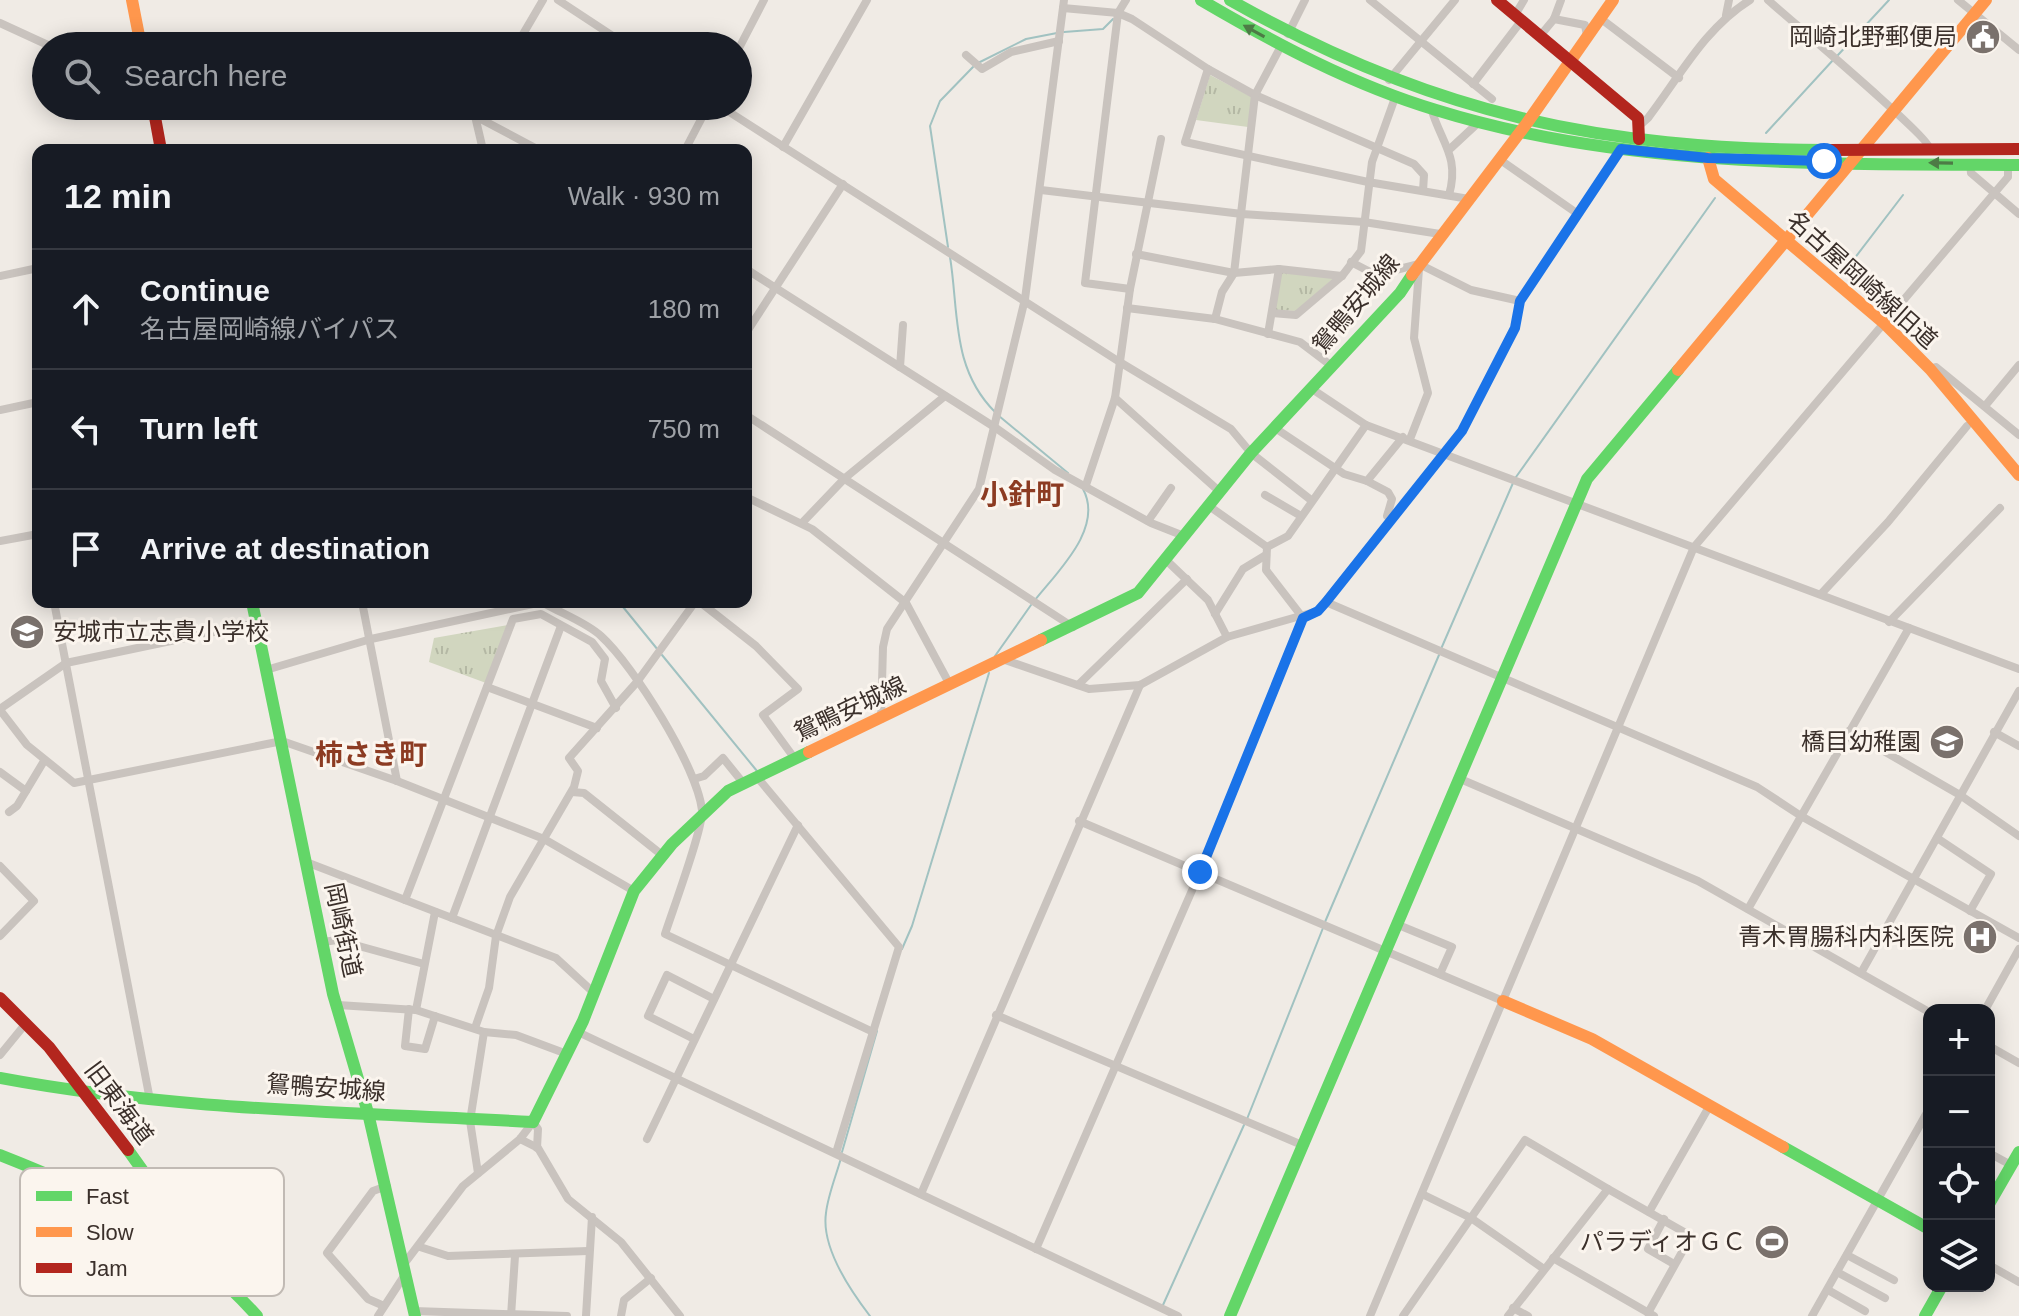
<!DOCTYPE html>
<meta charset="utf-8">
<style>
body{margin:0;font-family:Helvetica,"Noto Sans JP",sans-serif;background:#242831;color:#f1f3f6}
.controls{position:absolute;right:24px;bottom:24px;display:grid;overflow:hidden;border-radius:16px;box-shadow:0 4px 20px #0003}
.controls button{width:72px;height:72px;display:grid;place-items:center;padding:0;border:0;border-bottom:2px solid #363941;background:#171b24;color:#f1f3f6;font:40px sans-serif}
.stop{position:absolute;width:24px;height:24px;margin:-18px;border:6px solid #1a73e8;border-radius:50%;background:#fff}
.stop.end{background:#1a73e8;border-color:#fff;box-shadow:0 2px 8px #0008}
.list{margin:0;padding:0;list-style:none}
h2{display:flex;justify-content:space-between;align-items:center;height:104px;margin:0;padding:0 32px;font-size:34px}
h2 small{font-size:26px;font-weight:400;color:#9ea1a6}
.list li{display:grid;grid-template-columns:52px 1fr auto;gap:24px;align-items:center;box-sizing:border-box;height:120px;padding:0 32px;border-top:2px solid #363941}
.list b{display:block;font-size:30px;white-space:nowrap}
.list p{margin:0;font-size:26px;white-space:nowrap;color:#9ea1a6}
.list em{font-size:26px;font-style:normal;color:#9ea1a6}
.icon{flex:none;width:44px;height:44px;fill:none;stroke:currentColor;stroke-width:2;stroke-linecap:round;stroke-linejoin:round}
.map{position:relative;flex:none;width:2019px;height:1316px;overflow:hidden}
.search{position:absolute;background:#171b24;box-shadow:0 4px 20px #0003;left:32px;top:32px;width:720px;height:88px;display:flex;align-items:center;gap:20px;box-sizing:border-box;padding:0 28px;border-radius:44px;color:#9ea1a6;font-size:30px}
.panel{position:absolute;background:#171b24;box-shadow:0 4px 20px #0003;left:32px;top:144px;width:720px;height:464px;border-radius:16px}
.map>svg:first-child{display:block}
.park{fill:url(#park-tufts)}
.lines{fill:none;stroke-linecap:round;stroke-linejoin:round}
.stream{stroke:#a1c2c1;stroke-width:2}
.street{stroke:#c9c3be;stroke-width:8}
.fast{stroke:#63d668;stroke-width:12}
.slow{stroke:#ff974d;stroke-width:12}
.jam{stroke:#b3261e;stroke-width:12}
.oneway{fill:#4d7b46}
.route{stroke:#1a73e8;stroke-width:10}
.labels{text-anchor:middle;stroke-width:6;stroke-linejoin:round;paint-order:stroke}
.poi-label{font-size:24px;fill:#3b302b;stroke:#fbf5ee;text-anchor:end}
.street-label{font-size:24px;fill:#3b302b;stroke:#fbf5ee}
.quarter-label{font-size:28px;font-weight:bold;fill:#8c3b22;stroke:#fbf5ee}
.key{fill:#fbf5ee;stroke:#c1bab4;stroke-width:2}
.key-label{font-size:22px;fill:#3b302b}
</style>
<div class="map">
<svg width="2019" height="1316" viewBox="0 0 2019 1316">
<defs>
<pattern id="park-tufts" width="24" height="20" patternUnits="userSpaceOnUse" patternTransform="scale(2)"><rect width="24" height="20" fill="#d1d6bf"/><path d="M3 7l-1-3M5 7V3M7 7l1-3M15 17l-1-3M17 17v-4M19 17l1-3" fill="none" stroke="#b4b8a4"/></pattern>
</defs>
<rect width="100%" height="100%" fill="#f0ebe5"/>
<!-- park -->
<g class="park">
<polygon points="1210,75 1252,97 1248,127 1196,120"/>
<polygon points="1281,270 1334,278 1296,311 1275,310"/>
<polygon points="508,625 486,683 429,662 434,638"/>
</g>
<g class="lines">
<!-- stream -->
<g class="stream">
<polyline points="1064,32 1103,29 1113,19"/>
<polyline points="1838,55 1889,0"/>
<polyline points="978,63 1026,39 1057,33"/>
<polyline points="1766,133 1834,59"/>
<polyline points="948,247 930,126 940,101 973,67"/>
<path d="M 950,257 C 959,312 951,368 995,412"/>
<polyline points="1841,276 1903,195"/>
<polyline points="999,416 1068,473"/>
<polyline points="1516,477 1715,198"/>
<path d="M 1035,600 C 1058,571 1104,528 1083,489"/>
<polyline points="619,602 658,650"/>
<polyline points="1441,649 1513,483"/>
<polyline points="662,655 757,771"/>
<polyline points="995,656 1031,605"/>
<polyline points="1325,922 1439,655"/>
<polyline points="902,949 912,926 989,673"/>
<polyline points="1247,1119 1323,928"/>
<polyline points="842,1152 877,1031"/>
<path d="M 841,1158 C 836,1176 828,1195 826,1213 C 821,1247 850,1290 870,1316"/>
<polyline points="1163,1305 1244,1125"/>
</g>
<!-- street -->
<g class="street">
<polyline points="558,0 628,46"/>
<polyline points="1126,0 1118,13 1085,283 1130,289"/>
<polyline points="1370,0 1492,99"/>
<path d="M 1768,0 C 1789,19 1927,135 1929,147"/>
<polyline points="1958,0 2019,50"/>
<polyline points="1063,8 1118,13 1132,19 1208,69 1255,95 1414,164 1424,175 1423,191"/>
<polyline points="1515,15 1524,0"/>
<polyline points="1726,15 1729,0"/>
<polyline points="1600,18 1679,78"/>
<polyline points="1554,19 1585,25 1587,36"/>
<polyline points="0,23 50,46"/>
<polyline points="1288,34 1305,0"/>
<polyline points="1540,36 1554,19 1561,0"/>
<polyline points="516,46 543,0"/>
<polyline points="738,50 764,0"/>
<polyline points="966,55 982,69 1011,52 1059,41"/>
<polyline points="1208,69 1185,142 1368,182 1469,199"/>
<polyline points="1389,80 1455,0"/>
<polyline points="1473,84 1522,20"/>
<polyline points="402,106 475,116 539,150"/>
<polyline points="481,106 475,116 483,150"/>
<polyline points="720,106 1118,361 1231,429 1251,453 1311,500"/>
<path d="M 1431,108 C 1441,143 1460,156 1449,195"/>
<path d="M 1639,126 L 1648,118 C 1680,76 1705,28 1750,0"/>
<polyline points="783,147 867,0"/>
<polyline points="1451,148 1479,122"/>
<polyline points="685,150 708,106"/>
<polyline points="1499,159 1578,214"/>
<polyline points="1970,164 1971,173 2019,214"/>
<polyline points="1041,190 1242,214 1364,222 1440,234"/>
<polyline points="1136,254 1234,273 1279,269 1342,276"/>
<polyline points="1351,262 1376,275 1419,264 1471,290 1520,301"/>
<polyline points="746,269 996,428 1055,470 1151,523 1184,536"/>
<polyline points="0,276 38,268"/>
<polyline points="1127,308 1215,319 1300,342 1333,367"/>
<polyline points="1272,313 1296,315 1342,276 1361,251 1372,162 1396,95"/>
<polyline points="1215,319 1222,292 1234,273 1255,95 1281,46"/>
<polyline points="746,333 843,184"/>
<polyline points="1268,334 1279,269"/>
<polyline points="900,367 903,325"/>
<polyline points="1930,369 1936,367 2019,435"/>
<polyline points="1312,389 1366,425 2019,669"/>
<polyline points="1115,398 1220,492"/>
<polyline points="1985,406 2019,365"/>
<polyline points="0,410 38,402"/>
<polyline points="746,415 1073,627"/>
<polyline points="1275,428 1344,474 1367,481 1403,437"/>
<polyline points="1410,439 1428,393 1414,338 1419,269"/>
<polyline points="1367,481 1388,492 1392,499 1387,516 1391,519"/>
<polyline points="1086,485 1115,398 1130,289 1161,139"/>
<polyline points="1265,495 1301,516"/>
<polyline points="746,497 812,529 906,603 950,685"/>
<polyline points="1209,506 1267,547"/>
<polyline points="1148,521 1171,488"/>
<polyline points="802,523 845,478 945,396"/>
<polyline points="0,541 38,534"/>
<polyline points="1267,547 1288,536 1366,425"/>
<polyline points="1267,547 1266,570 1303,618"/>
<polyline points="1165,559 1208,600 1227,637"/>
<polyline points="1821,594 1888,522 1967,426"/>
<polyline points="54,602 150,1100"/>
<polyline points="362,602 397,781"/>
<polyline points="700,602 756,646 798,689 763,715 795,759"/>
<polyline points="1326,602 1757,787 1801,816 2019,938"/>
<polyline points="1215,614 1243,569 1266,555"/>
<polyline points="1889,622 2000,508"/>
<polyline points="1005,660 1089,689 1140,685 1227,637 1318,611 1462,431 1515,328 1520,301 1621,149"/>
<path d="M 266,670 L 371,639 L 542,602 C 560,613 586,622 601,636 C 634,666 697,767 702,810 C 704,826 672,912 665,934 L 873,1032"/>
<polyline points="1078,685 1187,579"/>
<polyline points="487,687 597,728"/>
<polyline points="0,709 66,663 257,623"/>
<polyline points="0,710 27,745 74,783 282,741 397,781 544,839 634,891"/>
<polyline points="881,719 883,647 887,629 979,489 1025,299 1064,0"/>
<polyline points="1849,731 1960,795 2019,836"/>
<polyline points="1994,732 2019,746"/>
<polyline points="0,772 26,791"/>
<polyline points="757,777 899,947 836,1153"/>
<polyline points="1458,778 1698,881 1929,1012"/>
<polyline points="694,779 704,776 723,758 744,784"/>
<polyline points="572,792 584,793 662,855"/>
<polyline points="9,812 17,806 44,761"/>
<polyline points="1079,821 1503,1001"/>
<polyline points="1937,838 1991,874 1970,911"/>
<polyline points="306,862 556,958 593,992"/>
<polyline points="0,866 34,901 0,936"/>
<polyline points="405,900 513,619 541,614 592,642 605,659 601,681 616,708"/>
<polyline points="1748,909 1909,628"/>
<polyline points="452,918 561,626"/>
<polyline points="1396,924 1452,947 1440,974"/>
<polyline points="323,942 337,940 424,964"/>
<polyline points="1861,973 2019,691"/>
<polyline points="338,1005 416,1010 484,1032 516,1035 567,1054"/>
<polyline points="409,1009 405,1046 425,1049 435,1016"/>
<polyline points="416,1010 435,912"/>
<polyline points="1985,1010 2019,949"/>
<polyline points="996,1015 1302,1145"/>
<polyline points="475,1028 489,988 496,936 510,897 574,787 578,771 569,758 637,682 695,602"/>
<polyline points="578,1032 1178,1316"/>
<polyline points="694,1039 648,1016 667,975 714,999"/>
<polyline points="1989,1046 2019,1063"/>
<polyline points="0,1055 27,1022"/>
<polyline points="533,1122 538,1129 537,1148"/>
<polyline points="520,1139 538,1148 568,1199 621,1242 680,1316"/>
<polyline points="647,1139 798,825"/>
<polyline points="1989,1153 2011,1165"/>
<polyline points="478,1173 470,1121 484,1032"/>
<polyline points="921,1194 1140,685"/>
<polyline points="1422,1194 1471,1218 1544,1269"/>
<polyline points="1649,1212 1710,1105"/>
<polyline points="1664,1219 1648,1249 1674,1264"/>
<polyline points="420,1247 448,1256 588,1251"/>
<polyline points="1036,1249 1200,872 1303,618"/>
<polyline points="1847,1255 1894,1280"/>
<polyline points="1553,1258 1654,1316"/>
<polyline points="404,1264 463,1186 520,1139 533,1122"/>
<polyline points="1989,1265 2019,1282"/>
<polyline points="1837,1272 1885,1298"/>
<polyline points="1828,1290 1865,1311"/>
<polyline points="384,1306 368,1299 327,1253 373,1191 387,1186"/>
<polyline points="1513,1308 1528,1316"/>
<polyline points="414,1311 567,1316"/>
<polyline points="378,1316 406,1273"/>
<polyline points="511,1316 515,1256"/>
<polyline points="586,1316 592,1217"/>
<polyline points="621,1316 624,1300 651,1278"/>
<polyline points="1370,1316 1694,547 2008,177 2008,165"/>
<polyline points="1403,1316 1525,1140 1608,1189"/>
<polyline points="1508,1316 1608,1189 1691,1236 1648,1313"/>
<polyline points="1812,1316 1929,1109"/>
</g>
<!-- fast -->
<g class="fast">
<path d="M 1201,0 C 1276,44 1353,85 1436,110 C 1623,168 1825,164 2019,165"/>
<path d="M 1230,0 C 1431,114 1600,149 1829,150"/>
<polyline points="252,602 333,994 368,1113 415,1316"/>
<polyline points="1041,640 1138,593 1251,453 1400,293 1412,275"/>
<path d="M 0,1078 C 175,1111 355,1112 533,1122 L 583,1021 L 634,891 L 672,844 L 728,791 L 809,752"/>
<polyline points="1783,1147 1929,1229"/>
<polyline points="128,1150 175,1216 163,1241"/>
<path d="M 0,1155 C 102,1195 183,1233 257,1316"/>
<polyline points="49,1185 132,1225 195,1268"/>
<polyline points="1989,1204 2019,1152"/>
<polyline points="1230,1316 1587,479 1678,370"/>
<polyline points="1925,1316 1942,1286"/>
</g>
<!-- slow -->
<g class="slow">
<polyline points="132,0 141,46"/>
<polyline points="1708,158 1714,179 1885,324 1930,369 2019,475"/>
<polyline points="1412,275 1527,123 1613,0"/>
<polyline points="1678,370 1986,0"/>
<polyline points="809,752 1041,640"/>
<polyline points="1503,1001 1592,1039 1783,1147"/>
<polyline points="175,1216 183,1219 225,1270"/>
</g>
<!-- jam -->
<g class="jam">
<polyline points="1497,0 1638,118 1639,139"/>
<polyline points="153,106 161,150"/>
<polyline points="1829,150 2019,149"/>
<polyline points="0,998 49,1047 128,1150"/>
</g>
</g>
<!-- one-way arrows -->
<defs><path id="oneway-solid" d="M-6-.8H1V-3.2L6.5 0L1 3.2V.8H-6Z" transform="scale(2)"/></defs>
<g class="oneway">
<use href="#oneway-solid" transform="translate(1254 31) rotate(-151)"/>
<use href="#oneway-solid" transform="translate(1941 163) rotate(-179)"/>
</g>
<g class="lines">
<!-- route -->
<polyline class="route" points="1200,872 1303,618 1318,611 1326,602 1462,431 1515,328 1520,301 1621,149 1708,158 1824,161"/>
</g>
<!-- icons -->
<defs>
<g id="civic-disc" transform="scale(1.8)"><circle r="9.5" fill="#7a716c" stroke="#fbf5ee"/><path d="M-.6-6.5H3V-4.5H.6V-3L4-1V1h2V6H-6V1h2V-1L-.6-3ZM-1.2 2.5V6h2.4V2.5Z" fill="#fff"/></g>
<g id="school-disc" transform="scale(1.8)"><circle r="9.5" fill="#7a716c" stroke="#fbf5ee"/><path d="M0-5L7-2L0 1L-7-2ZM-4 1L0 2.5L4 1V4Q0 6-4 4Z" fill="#fff"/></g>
<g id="hospital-disc" transform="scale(1.8)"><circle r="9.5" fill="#7a716c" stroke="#fbf5ee"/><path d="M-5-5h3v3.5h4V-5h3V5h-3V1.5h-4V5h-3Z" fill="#fff"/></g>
<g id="stadium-disc" transform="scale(1.8)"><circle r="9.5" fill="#7a716c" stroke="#fbf5ee"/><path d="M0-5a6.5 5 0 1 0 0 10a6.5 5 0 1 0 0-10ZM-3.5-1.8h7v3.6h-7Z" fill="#fff"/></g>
</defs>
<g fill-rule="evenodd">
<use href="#civic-disc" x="1983" y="37"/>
<use href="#school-disc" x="27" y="632"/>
<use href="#school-disc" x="1947" y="742"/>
<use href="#hospital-disc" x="1980" y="937"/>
<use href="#stadium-disc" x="1772" y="1242"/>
</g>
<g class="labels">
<!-- poi labels -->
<g class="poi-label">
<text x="1957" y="45">岡崎北野郵便局</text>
<text x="53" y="640" text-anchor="start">安城市立志貴小学校</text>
<text x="1921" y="750">橋目幼稚園</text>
<text x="1954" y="945">青木胃腸科内科医院</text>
<text x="1746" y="1250">パラディオＧＣ</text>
</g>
<!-- street labels -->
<g class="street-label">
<text transform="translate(1862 280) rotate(42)" y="8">名古屋岡崎線旧道</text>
<text transform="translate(1356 304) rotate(-50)" y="8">鴛鴨安城線</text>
<text transform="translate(850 709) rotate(-25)" y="8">鴛鴨安城線</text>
<text transform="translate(343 930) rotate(78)" y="8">岡崎街道</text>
<text transform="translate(326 1088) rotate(4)" y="8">鴛鴨安城線</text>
<text transform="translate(119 1103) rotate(53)" y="8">旧東海道</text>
</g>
<!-- quarter labels -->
<g class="quarter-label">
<text x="1022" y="504">小針町</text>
<text x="371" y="764">柿さき町</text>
</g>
</g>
<!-- legend -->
<rect x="20" y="1168" width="264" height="128" rx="12" class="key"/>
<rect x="36" y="1191" width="36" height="10" fill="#63d668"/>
<rect x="36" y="1227" width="36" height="10" fill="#ff974d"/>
<rect x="36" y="1263" width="36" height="10" fill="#b3261e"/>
<g class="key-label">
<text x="86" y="1204">Fast</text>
<text x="86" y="1240">Slow</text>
<text x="86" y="1276">Jam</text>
</g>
</svg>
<div class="controls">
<button>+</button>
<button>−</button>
<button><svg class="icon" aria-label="locate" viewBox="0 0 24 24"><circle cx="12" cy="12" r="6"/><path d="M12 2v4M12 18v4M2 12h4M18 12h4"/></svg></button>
<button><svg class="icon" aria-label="layers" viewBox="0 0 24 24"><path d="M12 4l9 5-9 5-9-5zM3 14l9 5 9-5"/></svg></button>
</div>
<div class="stop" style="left:1824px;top:161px"></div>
<div class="stop end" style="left:1200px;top:872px"></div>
<div class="search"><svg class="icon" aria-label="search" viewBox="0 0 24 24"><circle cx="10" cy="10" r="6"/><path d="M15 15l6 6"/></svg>Search here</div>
<section class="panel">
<h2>12 min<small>Walk · 930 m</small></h2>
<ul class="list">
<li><svg class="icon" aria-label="ahead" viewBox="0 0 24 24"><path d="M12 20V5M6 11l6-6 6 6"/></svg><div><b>Continue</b><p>名古屋岡崎線バイパス</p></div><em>180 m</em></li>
<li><svg class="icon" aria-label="left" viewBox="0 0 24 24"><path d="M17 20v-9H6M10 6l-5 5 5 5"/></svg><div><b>Turn left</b></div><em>750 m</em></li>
<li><svg class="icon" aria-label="arrive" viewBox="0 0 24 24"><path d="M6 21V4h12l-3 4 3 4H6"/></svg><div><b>Arrive at destination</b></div></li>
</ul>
</section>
</div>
